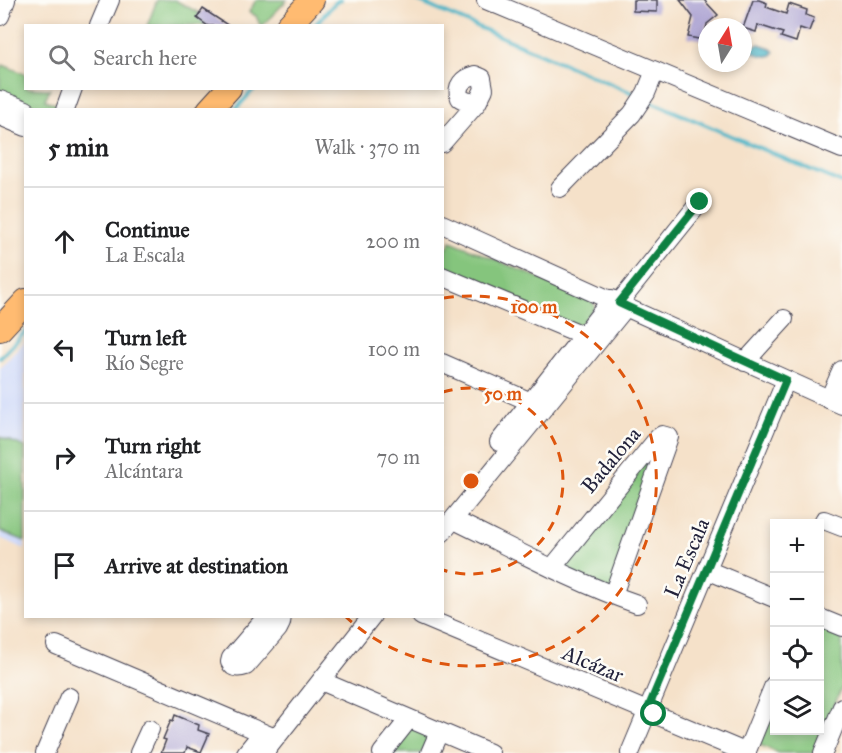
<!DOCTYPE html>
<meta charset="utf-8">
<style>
body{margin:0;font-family:"IM FELL Great Primer",serif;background:#f6f6f6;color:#202124}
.controls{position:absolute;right:18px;bottom:18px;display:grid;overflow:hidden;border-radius:0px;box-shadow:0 3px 9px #0003}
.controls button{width:54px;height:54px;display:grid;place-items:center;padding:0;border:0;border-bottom:2px solid #e0e0e0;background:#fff;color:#202124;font:30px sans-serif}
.compass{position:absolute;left:698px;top:18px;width:54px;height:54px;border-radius:50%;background:#fff;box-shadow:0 3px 9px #0003;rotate:11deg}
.stop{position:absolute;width:18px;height:18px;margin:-14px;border:4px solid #0b8043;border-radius:50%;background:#fff}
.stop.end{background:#0b8043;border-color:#fff;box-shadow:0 2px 6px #0008}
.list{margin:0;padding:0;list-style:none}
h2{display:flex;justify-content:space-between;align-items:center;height:78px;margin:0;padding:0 24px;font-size:26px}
h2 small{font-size:20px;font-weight:400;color:#757577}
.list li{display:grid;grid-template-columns:39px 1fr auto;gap:18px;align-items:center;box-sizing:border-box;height:108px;padding:0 24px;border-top:2px solid #e0e0e0}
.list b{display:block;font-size:22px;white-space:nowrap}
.list p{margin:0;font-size:20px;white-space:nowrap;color:#757577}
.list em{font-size:20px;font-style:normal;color:#757577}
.icon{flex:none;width:33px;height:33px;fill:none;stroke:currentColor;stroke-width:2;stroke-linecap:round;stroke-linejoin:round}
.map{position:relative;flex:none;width:842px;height:753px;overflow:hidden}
.search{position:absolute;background:#fff;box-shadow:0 3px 9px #0003;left:24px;top:24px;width:420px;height:66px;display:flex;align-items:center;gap:15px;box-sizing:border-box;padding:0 21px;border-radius:0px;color:#757577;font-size:22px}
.panel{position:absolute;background:#fff;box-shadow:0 3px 9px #0003;left:24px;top:108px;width:420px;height:510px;border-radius:0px}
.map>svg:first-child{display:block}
.built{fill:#d0daf9}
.green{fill:#85c57d;stroke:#54745c;stroke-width:1.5}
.water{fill:#48b4c6;stroke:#356b80;stroke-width:1.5}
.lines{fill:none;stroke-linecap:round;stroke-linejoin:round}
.stream{stroke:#48b4c6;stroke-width:4}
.building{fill:#b0a7d4}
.minor-casing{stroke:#423f50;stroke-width:20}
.major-casing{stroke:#423f50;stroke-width:26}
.minor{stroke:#fff;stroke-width:18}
.major{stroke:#ffbb71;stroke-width:24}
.route{stroke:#0b8043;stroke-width:8}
.ring{fill:none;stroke:#de560e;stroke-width:3;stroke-dasharray:10 8}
.labels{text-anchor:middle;stroke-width:5;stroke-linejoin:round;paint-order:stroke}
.street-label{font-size:21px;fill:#22223b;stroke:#fdfcf7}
.centre{fill:#de560e;stroke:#fdfcf7;stroke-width:3}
.ring-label{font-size:18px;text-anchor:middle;font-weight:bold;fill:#de560e;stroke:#fdfcf7;stroke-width:5;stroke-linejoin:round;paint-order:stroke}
</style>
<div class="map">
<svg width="842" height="753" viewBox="0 0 842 753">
<rect width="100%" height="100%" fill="#fdfcf7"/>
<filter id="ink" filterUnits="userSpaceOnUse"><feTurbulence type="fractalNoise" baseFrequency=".0167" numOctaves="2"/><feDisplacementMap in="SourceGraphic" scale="12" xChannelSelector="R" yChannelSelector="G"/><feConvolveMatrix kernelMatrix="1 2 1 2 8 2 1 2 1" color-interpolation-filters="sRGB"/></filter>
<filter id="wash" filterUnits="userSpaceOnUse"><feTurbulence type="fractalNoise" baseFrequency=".008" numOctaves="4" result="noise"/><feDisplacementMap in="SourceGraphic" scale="24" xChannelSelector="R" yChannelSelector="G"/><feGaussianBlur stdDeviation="1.35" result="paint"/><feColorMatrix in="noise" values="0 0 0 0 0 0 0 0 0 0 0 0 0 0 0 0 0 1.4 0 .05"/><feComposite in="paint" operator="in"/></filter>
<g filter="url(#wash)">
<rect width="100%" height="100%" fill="#f5e1c9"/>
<!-- built -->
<polygon class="built" points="25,341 25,549 0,538 0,368"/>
<!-- green -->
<g class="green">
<polygon points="157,0 175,0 221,25 147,26"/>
<polygon points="256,0 287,0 262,26 260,25 256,16 249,12"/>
<polygon points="3,65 25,74 26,88 50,89 45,100 61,106 59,109 44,109 0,92 0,72"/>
<polygon points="451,241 592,300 595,307 578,328 443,270 442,258"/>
<polygon points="0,437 25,447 25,541 0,531"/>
<polygon points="660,437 611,592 555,566"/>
<polygon points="820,627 842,636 842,687 814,753 778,753 758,744 774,702 774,730 820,730"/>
<polygon points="412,724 431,732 422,753 388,753"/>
</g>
<!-- water -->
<path class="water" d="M 759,44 L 771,48 L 774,52 L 772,55 C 765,58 758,55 752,51 L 754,46 Z"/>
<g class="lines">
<!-- stream -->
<g class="stream">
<polyline points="415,0 637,95"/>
<polyline points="314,26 335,3 341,0"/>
<polyline points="647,100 842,183"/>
<polyline points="235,110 255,88"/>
<polyline points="0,358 26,331"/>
</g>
</g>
<g id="blocks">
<!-- building -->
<g class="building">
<polygon points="633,0 657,0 657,12 633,11"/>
<polygon points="680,0 704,0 718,15 707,24 704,40 688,37 693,17"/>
<polygon points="753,0 759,0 767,3 766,7 786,14 789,4 807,10 806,15 814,18 809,31 800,28 796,42 781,37 783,33 758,25 756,32 743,28"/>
<polygon points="203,9 229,26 208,26 197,18"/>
<polygon points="175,715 199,725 198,730 209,734 201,752 187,747 185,753 161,753 166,740 163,739 171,720 173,721"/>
</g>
</g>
</g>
<g filter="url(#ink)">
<use href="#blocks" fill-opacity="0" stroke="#423f50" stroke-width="1.5"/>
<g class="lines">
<!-- minor casing -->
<g class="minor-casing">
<g id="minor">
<polyline points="486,0 842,149"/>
<polyline points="0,16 6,0"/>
<polyline points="99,26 110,0"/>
<polyline points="0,100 26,110"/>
<polyline points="65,110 73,88"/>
<polyline points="0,116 26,127"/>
<path d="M 442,143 L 477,103 L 484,89 L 482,78 L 475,75 C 463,78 455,86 460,98 L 466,101 L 477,103"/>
<polyline points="560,188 632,114 646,93 655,71"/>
<polyline points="442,224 842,405"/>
<polyline points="442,276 583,335"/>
<polyline points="619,303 700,202"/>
<polyline points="745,362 784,319"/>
<polyline points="442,363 540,406"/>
<polyline points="829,399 842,370"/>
<polyline points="499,442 612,299"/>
<path d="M 454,520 C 514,549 574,582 637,604"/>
<polyline points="824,520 842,527"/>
<polyline points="442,533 626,307"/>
<polyline points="552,568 658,438 662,435 669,437 613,595"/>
<polyline points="707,570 774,598"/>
<path d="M 267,616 L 231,658 L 230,662 C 233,669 240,668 246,666 L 278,629 L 281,623 L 282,616"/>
<polyline points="421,616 747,753"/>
<polyline points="820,618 842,627"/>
<polyline points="56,645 275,738"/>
<polyline points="321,681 490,753"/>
<polyline points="45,753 69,697"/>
<polyline points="139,753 150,729"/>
<polyline points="246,753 262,733"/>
<polyline points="264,753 372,616"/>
<polyline points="382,753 409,719"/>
<polyline points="430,753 439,732"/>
<polyline points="630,753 786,380"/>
<polyline points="746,753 774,685"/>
<polyline points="823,753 842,707"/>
</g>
</g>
<!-- major casing -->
<g class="major-casing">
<g id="major">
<polyline points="288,26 312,0"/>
<polyline points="209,110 229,88"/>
<polyline points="0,329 26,301"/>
</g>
</g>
<!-- minor -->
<use href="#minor" class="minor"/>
<!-- major -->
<use href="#major" class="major"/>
</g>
</g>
<g class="lines" filter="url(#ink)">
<!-- route -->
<polyline class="route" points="654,714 647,711 786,380 619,303 700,202"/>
</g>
<!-- distance rings -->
<g class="ring">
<path d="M443 392A93 93 0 1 1 443 570"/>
<path d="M444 298A185 185 0 1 1 346 617"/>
</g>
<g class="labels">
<!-- street labels -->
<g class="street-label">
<text transform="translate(611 460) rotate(-50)" y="7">Badalona</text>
<text transform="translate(687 558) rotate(-67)" y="7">La Escala</text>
<text transform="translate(593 664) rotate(23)" y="7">Alcázar</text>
</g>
</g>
<circle cx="471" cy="481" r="9" class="centre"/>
<g class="ring-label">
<text x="534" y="313">100 m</text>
<text x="503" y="400">50 m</text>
</g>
</svg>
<div class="controls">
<button>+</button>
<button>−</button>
<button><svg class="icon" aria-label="locate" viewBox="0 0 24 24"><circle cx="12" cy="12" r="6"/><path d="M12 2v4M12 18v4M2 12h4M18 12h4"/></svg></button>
<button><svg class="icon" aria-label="layers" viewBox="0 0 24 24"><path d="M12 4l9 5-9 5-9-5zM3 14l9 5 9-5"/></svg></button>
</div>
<svg class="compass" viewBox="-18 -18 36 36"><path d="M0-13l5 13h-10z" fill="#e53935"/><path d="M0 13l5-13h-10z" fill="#757577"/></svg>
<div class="stop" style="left:654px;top:714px"></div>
<div class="stop end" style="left:700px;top:202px"></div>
<div class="search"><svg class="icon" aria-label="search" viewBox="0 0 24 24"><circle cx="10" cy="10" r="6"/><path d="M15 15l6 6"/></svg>Search here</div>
<section class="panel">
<h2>5 min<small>Walk · 370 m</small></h2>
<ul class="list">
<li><svg class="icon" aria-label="ahead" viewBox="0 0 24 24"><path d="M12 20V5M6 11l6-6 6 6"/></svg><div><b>Continue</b><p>La Escala</p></div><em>200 m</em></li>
<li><svg class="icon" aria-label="left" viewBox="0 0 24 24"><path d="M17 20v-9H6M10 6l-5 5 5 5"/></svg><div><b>Turn left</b><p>Río Segre</p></div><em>100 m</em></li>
<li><svg class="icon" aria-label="right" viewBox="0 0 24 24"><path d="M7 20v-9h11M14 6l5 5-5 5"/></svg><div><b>Turn right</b><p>Alcántara</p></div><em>70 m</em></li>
<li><svg class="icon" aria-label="arrive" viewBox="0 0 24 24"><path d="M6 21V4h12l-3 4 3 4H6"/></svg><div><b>Arrive at destination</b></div></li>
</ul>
</section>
</div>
